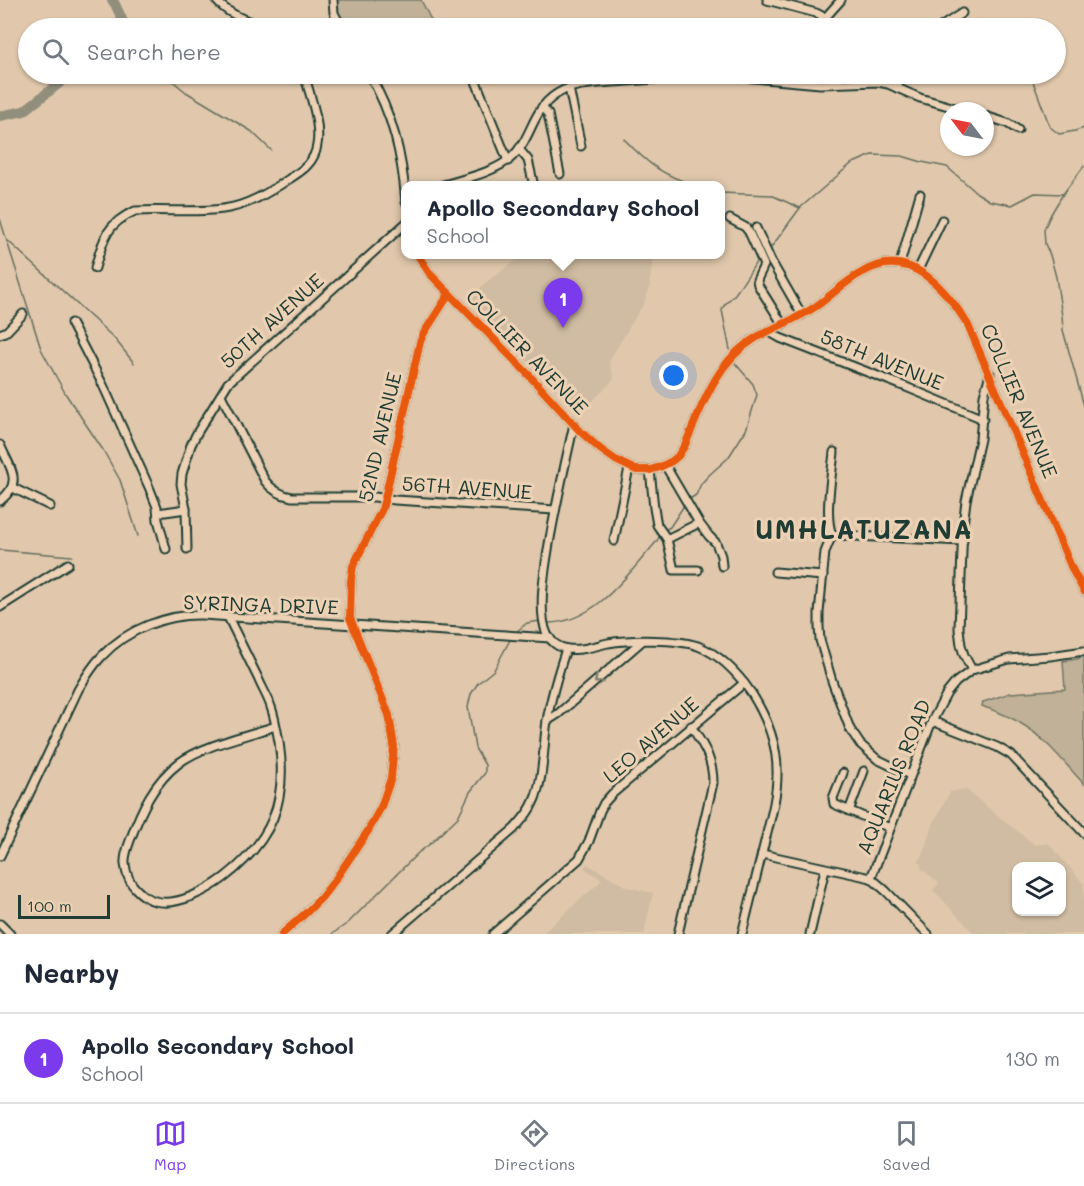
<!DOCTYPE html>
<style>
body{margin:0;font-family:Mali,sans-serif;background:#f6f6f7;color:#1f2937}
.controls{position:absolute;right:18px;bottom:18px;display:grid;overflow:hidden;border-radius:12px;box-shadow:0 2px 4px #0004}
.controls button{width:54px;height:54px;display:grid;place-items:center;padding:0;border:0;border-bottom:2px solid #e0e1e3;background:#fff;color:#1f2937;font:30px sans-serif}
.compass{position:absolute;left:940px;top:102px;width:54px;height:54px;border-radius:50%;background:#fff;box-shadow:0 2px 4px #0004;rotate:302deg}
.scale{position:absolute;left:18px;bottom:15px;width:92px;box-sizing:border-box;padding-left:6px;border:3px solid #1f3d34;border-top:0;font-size:16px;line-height:21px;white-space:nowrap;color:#1f3d34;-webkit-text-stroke:4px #edd1b4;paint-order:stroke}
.you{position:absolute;left:674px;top:376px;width:21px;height:21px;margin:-15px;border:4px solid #fff;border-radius:50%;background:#1a73e8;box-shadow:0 0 0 9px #1a73e833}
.badge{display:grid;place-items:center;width:39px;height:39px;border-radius:50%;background:#7c3aed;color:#fff;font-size:20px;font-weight:700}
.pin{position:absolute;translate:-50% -50px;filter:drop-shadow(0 2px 3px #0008)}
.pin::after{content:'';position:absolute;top:32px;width:21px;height:18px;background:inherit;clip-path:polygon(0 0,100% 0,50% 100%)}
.popup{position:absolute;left:401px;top:181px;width:324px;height:78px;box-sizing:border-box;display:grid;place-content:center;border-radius:12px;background:#fff;filter:drop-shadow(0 2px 4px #0005);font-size:20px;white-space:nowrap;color:#747a83}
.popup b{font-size:22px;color:#1f2937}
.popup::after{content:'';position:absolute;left:50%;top:100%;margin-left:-12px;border:12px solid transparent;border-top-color:#fff}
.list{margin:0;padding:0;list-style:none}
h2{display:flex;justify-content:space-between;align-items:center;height:78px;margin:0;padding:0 24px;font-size:26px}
h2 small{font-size:20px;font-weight:400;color:#747a83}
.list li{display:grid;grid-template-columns:39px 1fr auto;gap:18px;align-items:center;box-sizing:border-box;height:90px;padding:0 24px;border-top:2px solid #e0e1e3}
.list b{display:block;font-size:22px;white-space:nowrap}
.list p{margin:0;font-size:20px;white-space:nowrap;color:#747a83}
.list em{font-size:20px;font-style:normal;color:#747a83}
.icon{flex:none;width:33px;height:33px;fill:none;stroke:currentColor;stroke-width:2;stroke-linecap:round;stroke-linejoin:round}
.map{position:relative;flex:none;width:1084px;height:934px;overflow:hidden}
.search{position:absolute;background:#fff;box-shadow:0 2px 4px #0004;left:18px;right:18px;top:18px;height:66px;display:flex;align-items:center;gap:15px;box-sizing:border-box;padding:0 21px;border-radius:33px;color:#747a83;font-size:22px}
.sheet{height:168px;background:#fff}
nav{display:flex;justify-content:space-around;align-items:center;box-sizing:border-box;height:84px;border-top:2px solid #e0e1e3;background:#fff;font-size:16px;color:#747a83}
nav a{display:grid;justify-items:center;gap:3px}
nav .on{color:#7c3aed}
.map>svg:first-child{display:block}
.built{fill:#d0bca2;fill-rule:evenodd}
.green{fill:#c0b198;stroke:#707766;stroke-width:1.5}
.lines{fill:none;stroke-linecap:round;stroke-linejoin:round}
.stream{stroke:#636e5f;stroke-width:1.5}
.river{stroke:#918f7b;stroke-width:10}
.minor-casing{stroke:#1f3d34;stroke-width:11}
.minor{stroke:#edd1b4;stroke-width:7}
.cycleway-casing{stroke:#edd1b4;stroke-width:11}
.cycleway{stroke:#e8590c;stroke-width:8}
.oneway{stroke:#7c806e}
.labels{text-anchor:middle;stroke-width:6;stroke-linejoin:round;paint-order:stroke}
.street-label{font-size:20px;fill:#1f3d34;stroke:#edd1b4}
.district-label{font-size:26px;font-weight:bold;letter-spacing:1.5px;fill:#1f3d34;stroke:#edd1b4}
</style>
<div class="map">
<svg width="1084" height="934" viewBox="0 0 1084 934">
<rect width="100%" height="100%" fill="#e1c8ac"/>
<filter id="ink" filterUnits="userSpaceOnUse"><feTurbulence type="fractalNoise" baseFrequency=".0167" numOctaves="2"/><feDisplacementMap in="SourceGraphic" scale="12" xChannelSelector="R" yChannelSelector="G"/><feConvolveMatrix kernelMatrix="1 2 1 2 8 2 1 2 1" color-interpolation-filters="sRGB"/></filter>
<g filter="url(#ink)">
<!-- built -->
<g class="built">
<polygon points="632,255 653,257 649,290 644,303 609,361 614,379 581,413 519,353 471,298 485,283 523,255"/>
<path d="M 965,789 L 1035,845 L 1048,843 L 1084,884 L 1084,934 L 975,934 L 933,890 L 939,883 L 922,869 L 919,862 L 935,820 L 950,792 ZM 1016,866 L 1062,866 L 1062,912 L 1016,912 Z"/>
<polygon points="587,864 627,887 653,893 644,934 542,934 602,880 584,868"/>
</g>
<!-- green -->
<g class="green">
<polygon points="333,0 421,0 435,28 341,28"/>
<path d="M 1084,656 L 1084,784 C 1064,763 1045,737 1020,723 C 1008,715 995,711 982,706 L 983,702 L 1010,693 L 1065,689 L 1063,661 L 1077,659 Z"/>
</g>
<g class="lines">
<!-- stream -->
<g class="stream">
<polyline points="164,74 186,92 251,131 271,150"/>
<polyline points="1032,79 1050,127 1059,134 1075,131 1084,128"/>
<path d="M 624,139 C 649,165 662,175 697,186"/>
<polyline points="1084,166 1063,194 1051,214 1044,229 1045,244 1050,255 1056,277 1062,316 1063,330 1084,406"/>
<polyline points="720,193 771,195 800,208"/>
<polyline points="0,219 41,349 65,393 103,450 120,480 138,536"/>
<polyline points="7,240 114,338 134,363"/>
<polyline points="770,249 800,208 851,164 872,155 902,156 922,162 947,167 977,193 990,201 1012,205 1035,193 1063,194"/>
<path d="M 730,350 L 722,310 C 724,303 730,300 735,294 C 743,283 751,272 757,260"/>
<polyline points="688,500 696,495 701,484 708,476 728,458 746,430 757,395 753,384 734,362"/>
<polyline points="665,530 670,527 685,504"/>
<polyline points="0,550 72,556"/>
<path d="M 548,623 C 595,623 629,573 657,541 L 660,535"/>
<polyline points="516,632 527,623 540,621"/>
<polyline points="332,934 348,923 418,853 430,844 458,817 470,792 485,773 485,765 475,748 468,707 471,694 478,683 494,670 511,638"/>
</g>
<!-- river -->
<g class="river">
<polyline points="112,0 115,4 122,19 120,28"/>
<polyline points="0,116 24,111 71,74"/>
</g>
<!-- minor casing -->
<g class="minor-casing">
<g id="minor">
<path d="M 216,0 C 228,15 249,21 266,28"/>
<polyline points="333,0 334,13 342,28"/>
<polyline points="767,0 816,13 826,18"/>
<polyline points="816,28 841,0"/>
<polyline points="939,28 962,13"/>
<path d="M 369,74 C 393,115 402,155 406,202"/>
<polyline points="473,74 508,161"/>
<polyline points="715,74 720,75 820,84 878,82 888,84 920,98 966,111"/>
<polyline points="569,88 581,146"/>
<polyline points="897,88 902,74"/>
<polyline points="542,107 548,114 560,174"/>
<polyline points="985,116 1007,123 1018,130"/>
<polyline points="519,149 528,160 534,186"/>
<path d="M 440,186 C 463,179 494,173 512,157 C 534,137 531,105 564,90 C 575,85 588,84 600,83 C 631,80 664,80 695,74"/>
<polyline points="730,219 745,227 749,232 764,265 757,280 758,285 783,325"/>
<polyline points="756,228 771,261 802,315"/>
<path d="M 417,254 L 430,274 L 525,371 L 581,432 L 600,449 L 617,461 L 636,470 L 650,470 L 660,467 L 672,461 L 678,456 L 685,445 C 702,406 716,362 754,339 C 773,327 796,320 815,307 C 831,296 845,281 863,272 C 910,245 946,289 968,325 L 1073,571 L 1084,591"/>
<polyline points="900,264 920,194"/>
<path d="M 95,268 C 103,239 107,223 135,211 C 164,209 194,213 223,209 C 247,206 268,193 289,179 C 302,171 315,162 317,145 C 321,124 310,95 304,74"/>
<polyline points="918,270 942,220"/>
<polyline points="71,323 103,385 149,487 157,507 158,520 166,549"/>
<polyline points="771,330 773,334 780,338 906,387 983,419"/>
<polyline points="0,334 7,331 23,314"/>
<path d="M 221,395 L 265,481 C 272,490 280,495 292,497 L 375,497 L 395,500 L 555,510"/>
<path d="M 574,424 C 565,464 556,504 549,544 C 545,568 537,611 547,634 C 551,642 559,648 568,649 C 581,651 595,646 608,643 C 631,639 677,639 698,646 C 721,655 739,675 752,694 C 767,718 778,746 777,775 C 777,796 771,817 766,837 C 758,869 750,902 742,934"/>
<path d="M 0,445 C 10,468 24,482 0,501"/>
<polyline points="665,465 699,523 709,536 716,543 721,556 722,566"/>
<polyline points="650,470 654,508 657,525 667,539 674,570 698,570"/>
<polyline points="13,488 50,506"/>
<polyline points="158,513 186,509"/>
<polyline points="832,535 825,552 819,613 819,627 820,640 832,681 850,729 860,744 877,759 910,775"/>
<polyline points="832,535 963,541"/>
<path d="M 832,535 C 824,515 832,474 834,452"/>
<polyline points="667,539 699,523"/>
<polyline points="614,541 629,468"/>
<polyline points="187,549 186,509 181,484 182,474 191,445 197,433 228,383 406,223"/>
<polyline points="775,572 823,576"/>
<polyline points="0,607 68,564"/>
<path d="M 228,617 C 238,637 248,658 258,678 C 262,688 268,697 271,707 C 275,718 277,731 279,742 C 288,802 272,840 225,877 C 208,890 177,907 155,901 C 147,899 141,894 136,889 C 130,883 126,873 125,864 C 124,856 128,846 131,838 C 141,810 154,782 179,763 C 201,746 248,735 276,726"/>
<polyline points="972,670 964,655 961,645 959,629 963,525 966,501 980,439 984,395 990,374"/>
<polyline points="547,721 558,714 642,641"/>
<polyline points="932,721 997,747 1011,755 1084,833"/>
<polyline points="843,773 833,798 834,804 890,828"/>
<polyline points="849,811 864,771"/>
<polyline points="762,854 871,878 886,891 928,934"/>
<path d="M 0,856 L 78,690 C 85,678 92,666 102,656 C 127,629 167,614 202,615 L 550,638"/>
<polyline points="871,878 932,721 947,693 956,682 972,670 1009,659 1050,656 1084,651"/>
<polyline points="0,924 10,934"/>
<polyline points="282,934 307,912 321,898 335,880 368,831 381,807 391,778 394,746 389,715 350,618 351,580 353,566 382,509 385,498 420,342 424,333 449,294"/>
<path d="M 392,934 L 514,829 C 521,821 529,813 533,803 C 544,781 543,746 547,721 C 551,696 558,673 566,649"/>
<polyline points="493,934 579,859 589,841 600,811 604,803 612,794 744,683"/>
<path d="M 678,934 L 713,783 C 713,759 704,746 691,726"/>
<polyline points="810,934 825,869"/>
</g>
</g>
<!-- minor -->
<use href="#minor" class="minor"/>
<!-- cycleway casing -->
<g class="cycleway-casing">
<g id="cycleway">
<path d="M 417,254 L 430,274 L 525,371 L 581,432 L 600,449 L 617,461 L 636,470 L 650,470 L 660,467 L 672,461 L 678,456 L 685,445 C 702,406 716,362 754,339 C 773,327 796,320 815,307 C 831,296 845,281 863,272 C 910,245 946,289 968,325 L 1073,571 L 1084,591"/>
<polyline points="282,934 307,912 321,898 335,880 368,831 381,807 391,778 394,746 389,715 350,618 351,580 353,566 382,509 385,498 420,342 424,333 449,294"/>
</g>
</g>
<!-- cycleway -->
<use href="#cycleway" class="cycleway"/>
</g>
<!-- one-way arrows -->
<defs><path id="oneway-chevron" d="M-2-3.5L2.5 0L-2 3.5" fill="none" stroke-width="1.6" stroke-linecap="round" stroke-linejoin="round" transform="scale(1.5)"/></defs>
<use class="oneway" href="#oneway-chevron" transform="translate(598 680) rotate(140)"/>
</g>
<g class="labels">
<!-- street labels -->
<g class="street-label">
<text transform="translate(272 321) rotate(-42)" y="7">50TH AVENUE</text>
<text transform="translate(527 352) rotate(46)" y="7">COLLIER AVENUE</text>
<text transform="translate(882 360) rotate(22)" y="7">58TH AVENUE</text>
<text transform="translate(1019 401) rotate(67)" y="7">COLLIER AVENUE</text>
<text transform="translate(380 437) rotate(-77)" y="7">52ND AVENUE</text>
<text transform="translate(467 488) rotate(4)" y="7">56TH AVENUE</text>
<text transform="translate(261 605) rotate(2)" y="7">SYRINGA DRIVE</text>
<text transform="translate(651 740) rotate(-41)" y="7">LEO AVENUE</text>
<text transform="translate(894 777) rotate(-68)" y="7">AQUARIUS ROAD</text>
</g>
<!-- district labels -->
<g class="district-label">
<text x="864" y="539">UMHLATUZANA</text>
</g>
</g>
</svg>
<div class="controls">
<button><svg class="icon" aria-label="layers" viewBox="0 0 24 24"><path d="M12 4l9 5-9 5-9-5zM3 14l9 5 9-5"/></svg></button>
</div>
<svg class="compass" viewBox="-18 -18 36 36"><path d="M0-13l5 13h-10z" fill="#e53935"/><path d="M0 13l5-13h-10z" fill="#747a83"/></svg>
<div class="scale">100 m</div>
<div class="you"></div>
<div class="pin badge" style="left:563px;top:328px">1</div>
<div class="popup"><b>Apollo Secondary School</b>School</div>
<div class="search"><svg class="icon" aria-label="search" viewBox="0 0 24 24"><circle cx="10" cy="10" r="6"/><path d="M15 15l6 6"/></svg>Search here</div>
</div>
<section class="sheet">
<h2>Nearby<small></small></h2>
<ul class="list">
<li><span class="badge">1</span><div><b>Apollo Secondary School</b><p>School</p></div><em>130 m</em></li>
</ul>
</section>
<nav>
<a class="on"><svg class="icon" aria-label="map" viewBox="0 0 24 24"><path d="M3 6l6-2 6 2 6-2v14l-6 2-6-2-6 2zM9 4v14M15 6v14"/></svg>Map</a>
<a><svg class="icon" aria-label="directions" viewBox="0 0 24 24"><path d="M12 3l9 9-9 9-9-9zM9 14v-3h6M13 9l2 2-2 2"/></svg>Directions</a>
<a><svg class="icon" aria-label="saved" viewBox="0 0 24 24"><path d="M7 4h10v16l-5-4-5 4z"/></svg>Saved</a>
</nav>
